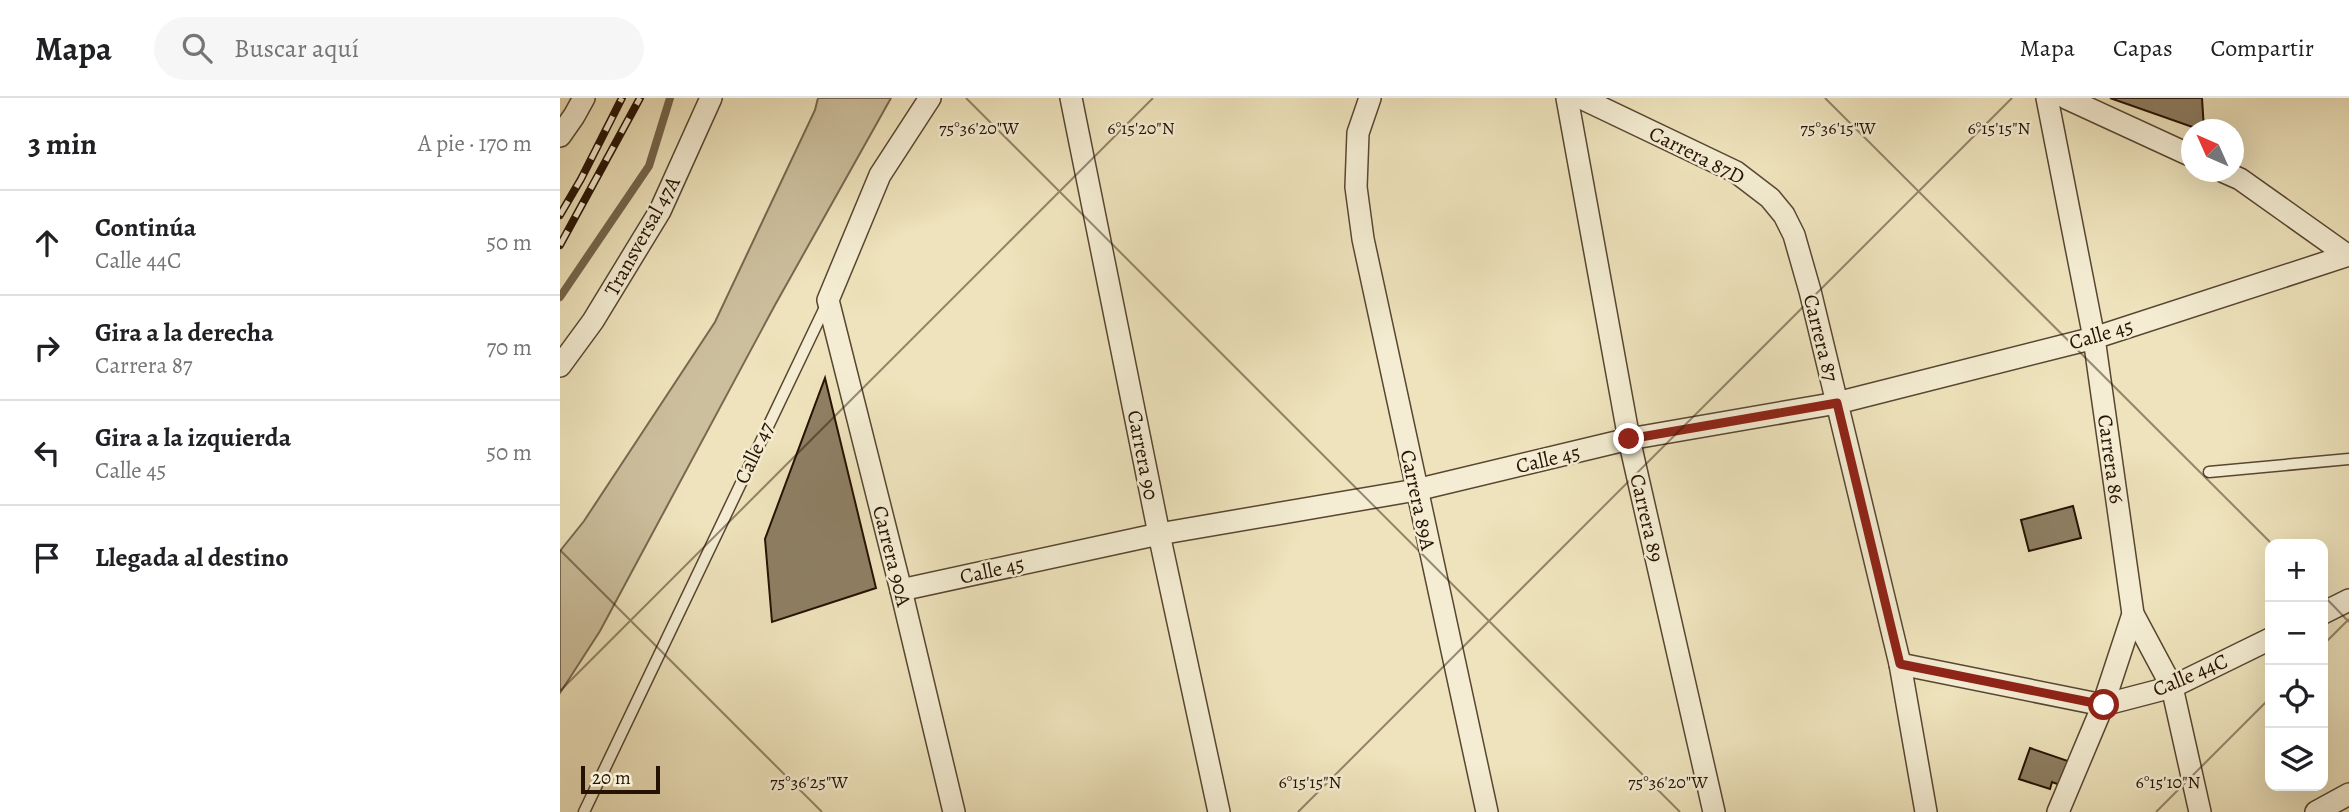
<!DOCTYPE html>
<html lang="es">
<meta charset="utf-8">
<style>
body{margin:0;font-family:Alegreya,serif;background:#f6f6f6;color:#202124}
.controls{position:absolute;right:21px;bottom:21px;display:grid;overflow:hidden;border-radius:14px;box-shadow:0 7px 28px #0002}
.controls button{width:63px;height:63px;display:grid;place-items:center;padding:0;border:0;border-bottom:2px solid #e0e0e0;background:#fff;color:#202124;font:35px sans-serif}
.compass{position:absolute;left:1621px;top:21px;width:63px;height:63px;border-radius:50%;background:#fff;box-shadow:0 7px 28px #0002;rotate:315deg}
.scale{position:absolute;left:21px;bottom:18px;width:79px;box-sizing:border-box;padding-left:7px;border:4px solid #261203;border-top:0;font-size:19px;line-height:24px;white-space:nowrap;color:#261203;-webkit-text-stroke:5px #f4edd3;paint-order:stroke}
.stop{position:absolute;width:21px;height:21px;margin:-16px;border:5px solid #8f2418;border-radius:50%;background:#fff}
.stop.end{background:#8f2418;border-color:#fff;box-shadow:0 2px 7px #0008}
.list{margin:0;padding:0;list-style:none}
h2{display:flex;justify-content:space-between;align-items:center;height:91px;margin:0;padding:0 28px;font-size:30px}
h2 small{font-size:23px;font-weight:400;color:#757577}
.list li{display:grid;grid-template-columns:46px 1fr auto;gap:21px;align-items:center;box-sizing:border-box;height:105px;padding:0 28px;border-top:2px solid #e0e0e0}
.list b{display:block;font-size:26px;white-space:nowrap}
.list p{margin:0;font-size:23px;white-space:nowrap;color:#757577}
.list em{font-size:23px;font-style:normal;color:#757577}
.icon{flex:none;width:38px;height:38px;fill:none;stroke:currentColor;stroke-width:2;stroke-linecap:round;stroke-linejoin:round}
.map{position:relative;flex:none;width:1789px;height:714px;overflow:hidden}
header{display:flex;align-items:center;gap:42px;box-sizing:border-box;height:98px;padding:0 35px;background:#fff;border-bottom:2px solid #e0e0e0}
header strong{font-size:33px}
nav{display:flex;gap:38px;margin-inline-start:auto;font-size:24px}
.search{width:490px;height:63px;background:#f6f6f6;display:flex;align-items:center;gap:18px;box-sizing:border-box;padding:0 24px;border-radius:38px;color:#757577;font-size:26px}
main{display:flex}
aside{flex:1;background:#fff}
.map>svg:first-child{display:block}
.green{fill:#ccbf9d;stroke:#796850;stroke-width:2}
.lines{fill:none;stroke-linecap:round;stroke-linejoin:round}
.stream{stroke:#75654c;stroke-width:8}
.building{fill:#8e7f63;stroke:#261203;stroke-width:2}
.service-casing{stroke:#584631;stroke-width:13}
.minor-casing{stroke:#584631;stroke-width:24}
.service{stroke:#f4edd3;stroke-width:10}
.minor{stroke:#f4edd3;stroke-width:21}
.rail-casing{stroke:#261203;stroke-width:8}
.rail{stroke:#f4edd3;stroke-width:5;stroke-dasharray:16;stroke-linecap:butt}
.route{stroke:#8f2418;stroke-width:9}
.ticks{fill:none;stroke:#261203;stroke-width:2;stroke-opacity:0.45}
.labels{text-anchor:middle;stroke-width:5;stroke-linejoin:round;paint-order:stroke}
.street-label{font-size:21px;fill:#261203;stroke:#f4edd3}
.ticks-label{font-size:18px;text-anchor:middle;fill:#261203;stroke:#f4edd3;stroke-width:5;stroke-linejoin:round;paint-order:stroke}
</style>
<header>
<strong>Mapa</strong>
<div class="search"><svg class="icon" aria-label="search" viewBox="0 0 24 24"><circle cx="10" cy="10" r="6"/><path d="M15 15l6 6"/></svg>Buscar aquí</div>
<nav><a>Mapa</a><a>Capas</a><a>Compartir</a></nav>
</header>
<main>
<aside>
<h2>3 min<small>A pie · 170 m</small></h2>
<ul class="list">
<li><svg class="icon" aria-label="ahead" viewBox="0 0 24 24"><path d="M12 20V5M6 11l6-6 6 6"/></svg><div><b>Continúa</b><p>Calle 44C</p></div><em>50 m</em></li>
<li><svg class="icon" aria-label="right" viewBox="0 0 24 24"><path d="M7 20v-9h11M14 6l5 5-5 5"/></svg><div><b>Gira a la derecha</b><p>Carrera 87</p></div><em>70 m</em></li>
<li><svg class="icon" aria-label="left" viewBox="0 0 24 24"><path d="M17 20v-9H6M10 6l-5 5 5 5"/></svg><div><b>Gira a la izquierda</b><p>Calle 45</p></div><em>50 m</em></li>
<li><svg class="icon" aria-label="arrive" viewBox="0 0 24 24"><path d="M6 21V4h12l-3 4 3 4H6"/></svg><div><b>Llegada al destino</b></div></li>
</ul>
</aside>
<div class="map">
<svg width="1789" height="714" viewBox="0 0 1789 714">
<rect width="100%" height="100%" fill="#eee3bc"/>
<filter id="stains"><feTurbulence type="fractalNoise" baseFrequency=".00286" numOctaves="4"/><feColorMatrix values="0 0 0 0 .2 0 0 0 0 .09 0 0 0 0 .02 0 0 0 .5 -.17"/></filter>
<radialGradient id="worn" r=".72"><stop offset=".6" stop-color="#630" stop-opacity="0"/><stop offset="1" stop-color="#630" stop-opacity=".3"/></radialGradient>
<!-- green -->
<polygon class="green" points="258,0 331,0 215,207 40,533 0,595 0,453 24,423 155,224 255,12"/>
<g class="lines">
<!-- stream -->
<polyline class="stream" points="0,199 89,68 110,0"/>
</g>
<!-- building -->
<g class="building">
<polygon points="1550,0 1642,0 1644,32 1641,32"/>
<polygon points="265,280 316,490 212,524 205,441"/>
<polygon points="1513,408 1521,440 1469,453 1461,422"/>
<polygon points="1470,650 1508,663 1500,687 1492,684 1490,691 1459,681"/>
</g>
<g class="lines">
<!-- service casing -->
<g class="service-casing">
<g id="service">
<polyline points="1649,374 1789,361"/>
<polyline points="24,714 267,205"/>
</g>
</g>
<!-- minor casing -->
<g class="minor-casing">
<g id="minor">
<polyline points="370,0 320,77 268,202 341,492 394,714"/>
<polyline points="511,0 599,436 659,714"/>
<polyline points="810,0 798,35 796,89 803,141 927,714"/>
<polyline points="1007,0 1069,341 1154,714"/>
<polyline points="1021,0 1176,74 1210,100 1224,117 1234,137 1250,193 1340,566 1366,714"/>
<polyline points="1487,0 1534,240 1573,516 1612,589 1640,714"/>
<polyline points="1506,0 1632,58"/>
<polyline points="0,38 14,18 24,0"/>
<polyline points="1664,74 1680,81 1787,157"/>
<polyline points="0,268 33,223 100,113 151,0"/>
<polyline points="341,492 599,436 856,392 1069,341 1277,305 1534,240 1789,157"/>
<polyline points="1763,515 1789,502"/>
<polyline points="1340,566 1543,607 1612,589 1710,541"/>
<polyline points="1498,714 1543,607 1573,516"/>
<polyline points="1756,714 1789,696"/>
</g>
</g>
<!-- service -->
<use href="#service" class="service"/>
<!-- minor -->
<use href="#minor" class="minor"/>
<!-- rail casing -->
<g class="rail-casing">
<g id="rail">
<polyline points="0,117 21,81 62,0"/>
<polyline points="0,147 80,0"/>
</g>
</g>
<!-- rail -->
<use href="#rail" class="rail"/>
</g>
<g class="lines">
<!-- route -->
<polyline class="route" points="1069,341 1277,305 1340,566 1544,607"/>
</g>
<!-- ticks -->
<path class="ticks" d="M 406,0 L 1120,714M 1265,0 L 1712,446M 0,452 L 262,714M 1763,497 L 1789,524M 1763,547 L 1789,521M 0,593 L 593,0M 738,714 L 1452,0M 1596,714 L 1710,600"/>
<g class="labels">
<!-- street labels -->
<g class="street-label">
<text transform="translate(1137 57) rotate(27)" y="7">Carrera 87D</text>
<text transform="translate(82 138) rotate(-61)" y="7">Transversal 47A</text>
<text transform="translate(1541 236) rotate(-16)" y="7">Calle 45</text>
<text transform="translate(1261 240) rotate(76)" y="7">Carrera 87</text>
<text transform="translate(194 355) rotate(-65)" y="7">Calle 47</text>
<text transform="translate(583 357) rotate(79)" y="7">Carrera 90</text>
<text transform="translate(988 361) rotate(-13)" y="7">Calle 45</text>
<text transform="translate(1551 361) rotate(82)" y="7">Carrera 86</text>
<text transform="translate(858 402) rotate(78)" y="7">Carrera 89A</text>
<text transform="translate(1087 420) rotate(77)" y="7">Carrera 89</text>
<text transform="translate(332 458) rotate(76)" y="7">Carrera 90A</text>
<text transform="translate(432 472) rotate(-12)" y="7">Calle 45</text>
<text transform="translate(1630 577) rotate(-23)" y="7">Calle 44C</text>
</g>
</g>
<g class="ticks-label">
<text x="419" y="36">75°36'20"W</text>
<text x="581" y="36">6°15'20"N</text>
<text x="1278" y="36">75°36'15"W</text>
<text x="1439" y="36">6°15'15"N</text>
<text x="249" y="690">75°36'25"W</text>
<text x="750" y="690">6°15'15"N</text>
<text x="1108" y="690">75°36'20"W</text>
<text x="1608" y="690">6°15'10"N</text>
</g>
<rect width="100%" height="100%" filter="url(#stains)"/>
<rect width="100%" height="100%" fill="url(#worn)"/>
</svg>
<div class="controls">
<button>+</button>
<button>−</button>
<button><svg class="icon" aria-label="locate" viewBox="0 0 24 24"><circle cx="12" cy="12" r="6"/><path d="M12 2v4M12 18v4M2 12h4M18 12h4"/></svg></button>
<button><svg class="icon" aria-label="layers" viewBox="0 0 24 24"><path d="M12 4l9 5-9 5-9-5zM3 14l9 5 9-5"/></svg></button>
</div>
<svg class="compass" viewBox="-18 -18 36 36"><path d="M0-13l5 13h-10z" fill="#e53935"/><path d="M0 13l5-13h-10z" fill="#757577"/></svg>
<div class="scale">20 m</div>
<div class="stop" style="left:1544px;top:607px"></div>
<div class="stop end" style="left:1069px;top:341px"></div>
</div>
</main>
